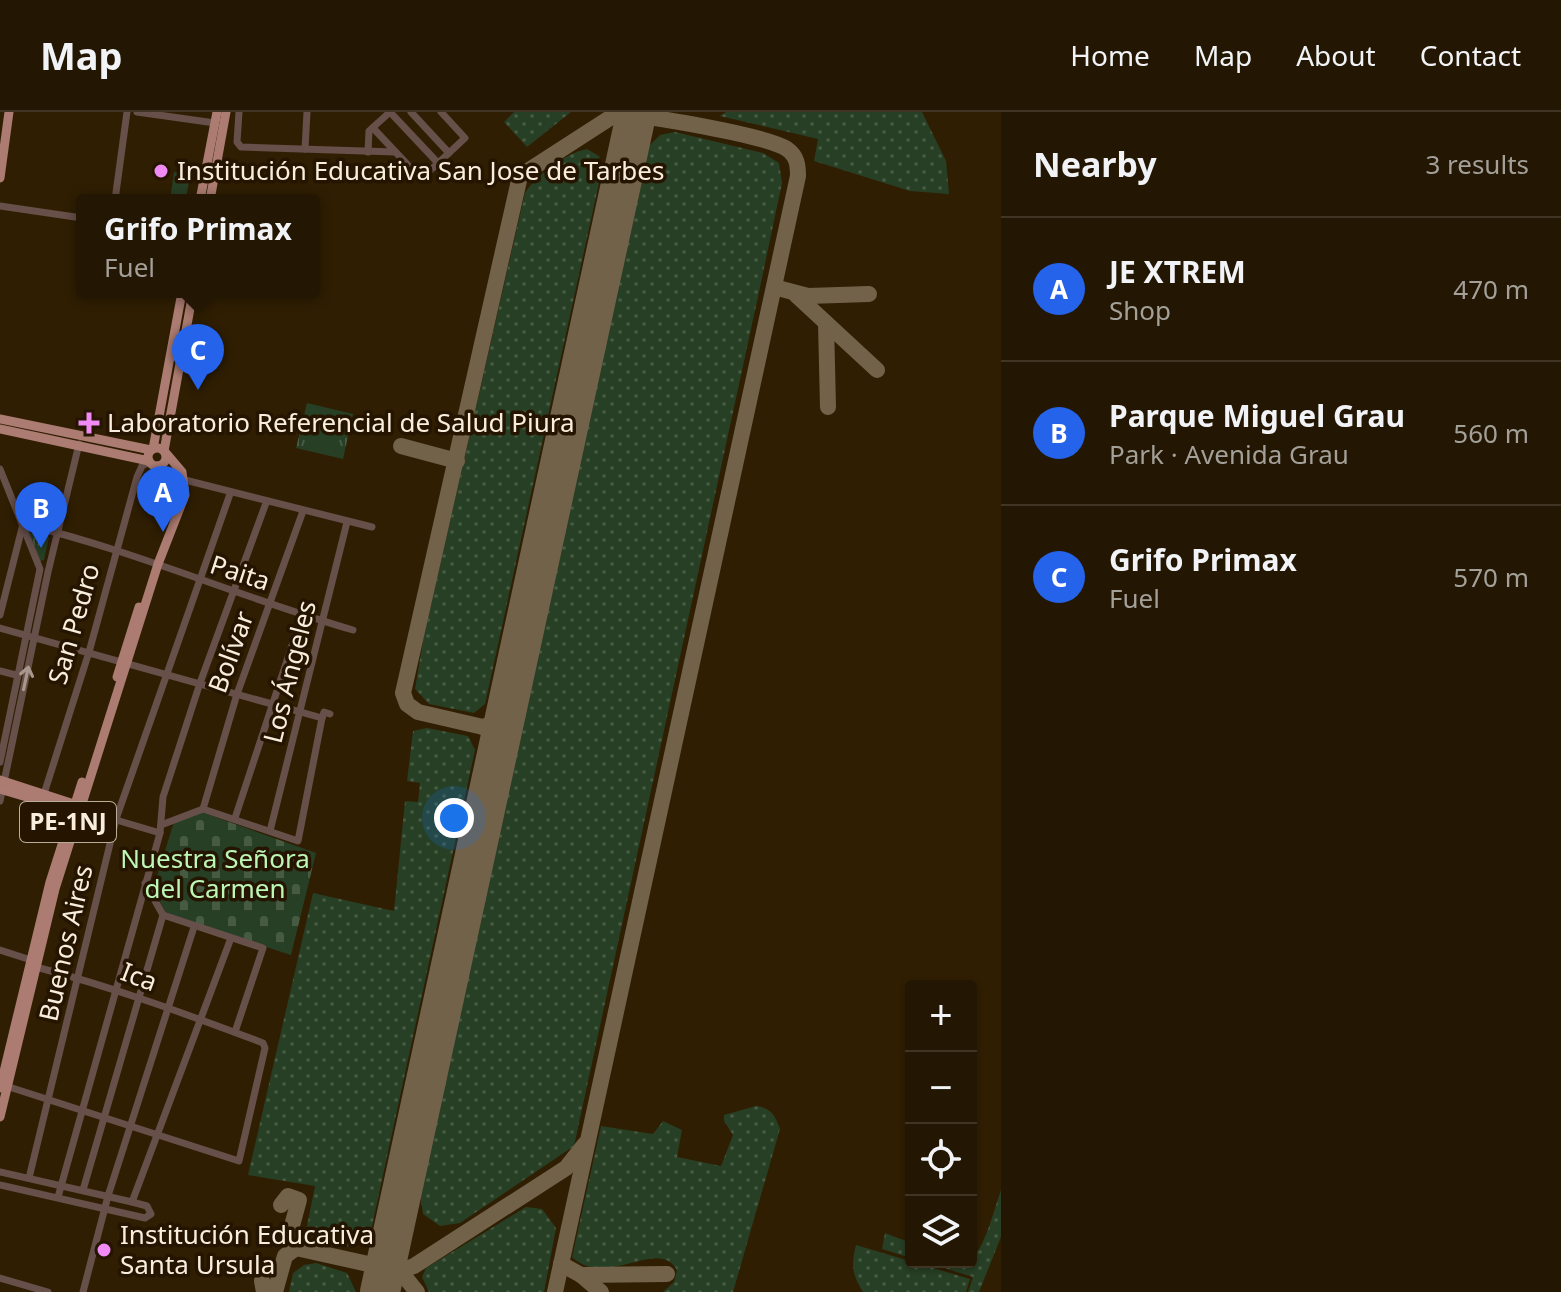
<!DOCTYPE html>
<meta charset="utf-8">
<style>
body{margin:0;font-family:"Noto Sans",sans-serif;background:#2f2311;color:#f1f3f6}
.controls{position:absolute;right:24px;bottom:24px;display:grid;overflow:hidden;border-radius:8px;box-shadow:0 2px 6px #0004}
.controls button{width:72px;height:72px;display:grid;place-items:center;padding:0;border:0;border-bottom:2px solid #403524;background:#231602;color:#f1f3f6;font:40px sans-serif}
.you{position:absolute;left:454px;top:706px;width:28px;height:28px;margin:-20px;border:6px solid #fff;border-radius:50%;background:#1a73e8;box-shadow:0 0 0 12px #1a73e833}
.badge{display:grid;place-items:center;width:52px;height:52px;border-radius:50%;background:#2563eb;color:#fff;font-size:26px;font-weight:700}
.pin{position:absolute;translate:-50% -66px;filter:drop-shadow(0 2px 4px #0008)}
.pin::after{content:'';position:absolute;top:42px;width:28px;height:24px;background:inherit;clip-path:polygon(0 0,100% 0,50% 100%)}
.popup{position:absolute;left:76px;top:82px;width:244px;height:104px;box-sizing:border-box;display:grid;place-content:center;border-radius:8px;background:#231602;filter:drop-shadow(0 2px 6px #0005);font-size:26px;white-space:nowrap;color:#a39f99}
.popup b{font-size:30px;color:#f1f3f6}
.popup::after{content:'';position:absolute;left:50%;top:100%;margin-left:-16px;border:16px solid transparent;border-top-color:#231602}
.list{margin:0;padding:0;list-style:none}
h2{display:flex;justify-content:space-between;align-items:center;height:104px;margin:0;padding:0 32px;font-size:34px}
h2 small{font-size:26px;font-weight:400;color:#a39f99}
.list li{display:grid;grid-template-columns:52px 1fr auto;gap:24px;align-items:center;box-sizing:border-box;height:144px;padding:0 32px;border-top:2px solid #403524}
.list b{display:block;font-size:30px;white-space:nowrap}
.list p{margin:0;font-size:26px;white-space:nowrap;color:#a39f99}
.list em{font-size:26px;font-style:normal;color:#a39f99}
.icon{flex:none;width:44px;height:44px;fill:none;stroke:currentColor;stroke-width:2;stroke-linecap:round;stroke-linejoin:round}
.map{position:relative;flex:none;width:1001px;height:1180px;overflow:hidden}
header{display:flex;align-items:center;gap:48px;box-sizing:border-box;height:112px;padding:0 40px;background:#231602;border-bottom:2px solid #403524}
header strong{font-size:38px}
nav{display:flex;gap:44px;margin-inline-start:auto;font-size:28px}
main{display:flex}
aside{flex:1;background:#231602}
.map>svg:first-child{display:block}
.grass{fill:url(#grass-dots)}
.cemetery{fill:url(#cemetery-stones)}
.park{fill:url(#park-tufts)}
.garden{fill:#273f24}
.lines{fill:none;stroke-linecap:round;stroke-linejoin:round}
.taxiway{stroke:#72624a;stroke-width:16}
.runway{stroke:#72624a;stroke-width:40}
.minor{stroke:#674f4a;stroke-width:7}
.major{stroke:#ac7c72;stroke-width:9}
.oneway{stroke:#a9978d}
.poi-dot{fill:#f08bf6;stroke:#251500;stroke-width:3}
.labels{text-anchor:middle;stroke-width:7;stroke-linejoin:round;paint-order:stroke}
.shield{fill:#251500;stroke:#b9ad9b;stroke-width:2}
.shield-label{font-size:24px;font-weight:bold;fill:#f9eede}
.poi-label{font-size:26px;fill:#f9eede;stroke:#251500;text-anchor:start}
.street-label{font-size:26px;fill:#f9eede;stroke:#251500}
.park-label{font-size:26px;fill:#bdf7b6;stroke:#251500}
</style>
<header>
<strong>Map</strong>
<nav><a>Home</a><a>Map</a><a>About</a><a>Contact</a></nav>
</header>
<main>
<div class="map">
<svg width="1001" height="1180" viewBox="0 0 1001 1180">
<defs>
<pattern id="grass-dots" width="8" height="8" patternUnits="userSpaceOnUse" patternTransform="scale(2)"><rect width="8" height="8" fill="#273f24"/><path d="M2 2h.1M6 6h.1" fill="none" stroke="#475b43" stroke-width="1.8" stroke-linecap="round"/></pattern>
<pattern id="cemetery-stones" width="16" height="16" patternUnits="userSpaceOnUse" patternTransform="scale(2)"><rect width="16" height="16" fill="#273f24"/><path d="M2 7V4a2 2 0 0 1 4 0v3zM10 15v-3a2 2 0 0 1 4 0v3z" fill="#475b43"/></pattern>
<pattern id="park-tufts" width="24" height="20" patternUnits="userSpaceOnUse" patternTransform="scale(2)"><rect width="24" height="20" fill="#273f24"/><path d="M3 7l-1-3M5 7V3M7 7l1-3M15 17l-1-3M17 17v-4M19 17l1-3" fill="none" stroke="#475b43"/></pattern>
</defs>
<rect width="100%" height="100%" fill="#2f1e02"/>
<!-- grass -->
<g class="grass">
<polygon points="514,0 571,0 527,35 504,10"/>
<polygon points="726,0 922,0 946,49 949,82 910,79 814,49 818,27 720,4"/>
<polygon points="675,20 763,41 779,51 782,71 759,180 574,1034 460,1111 440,1114 423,1102 420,1082 648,35 660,23"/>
<path d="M 587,37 L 599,44 L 602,57 L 485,592 L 474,601 L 429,592 L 415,577 L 424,523 L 525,81 C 536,63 566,41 587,37 Z"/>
<path d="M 427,616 L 468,624 L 475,638 L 372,1114 C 363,1144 318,1141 307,1114 L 315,1074 L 248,1063 L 313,781 L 394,799 L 405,689 L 418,690 L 420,671 L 407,669 L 413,619 Z"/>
<path d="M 756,994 C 771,996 775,1003 780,1017 L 733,1180 L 663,1180 L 674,1170 L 677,1158 C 658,1124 607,1178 572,1145 L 601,1014 L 653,1022 L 663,1009 L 682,1018 L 677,1045 L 721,1054 L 733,1023 L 724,1009 L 724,1003 Z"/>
<path d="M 1001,1078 L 1001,1125 L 979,1180 L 968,1180 L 973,1165 L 925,1150 C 936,1150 952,1155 962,1153 C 982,1150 994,1097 1001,1078 Z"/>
<polygon points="526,1095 542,1097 556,1116 544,1180 429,1180 422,1165 426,1156"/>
<polygon points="885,1121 911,1131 911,1146 882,1137"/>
<path d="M 856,1133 L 970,1167 L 966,1180 L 863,1180 C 852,1163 851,1152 856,1133 Z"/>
<polygon points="316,1151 347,1161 356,1180 289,1180 293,1161 304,1153"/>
</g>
<!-- cemetery -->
<polygon class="cemetery" points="201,700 316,741 291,843 167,803 153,777 174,710"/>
<!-- park -->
<g class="park">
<polygon points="307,291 353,302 343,347 296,336"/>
<polygon points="29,420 49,425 44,448 40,449"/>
</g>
<!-- garden -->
<polygon class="garden" points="174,60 190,62 186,88 170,88"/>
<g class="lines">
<!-- taxiway -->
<g class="taxiway">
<polyline points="774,175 808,184 869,182"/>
<polyline points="796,183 877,258"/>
<polyline points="826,211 828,295"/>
<polyline points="401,334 457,349"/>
<path d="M 504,607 L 483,615 L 418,600 L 407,592 L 403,581 L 520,64 L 616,2 C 646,3 765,23 787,37 C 797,44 798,53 798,64 L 555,1180"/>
<polyline points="483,615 493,621 498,636"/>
<polyline points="281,1093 288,1084 299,1088 290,1121 296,1136"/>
<polyline points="561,1152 581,1163 667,1162"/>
<polyline points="400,1159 414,1154 566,1056 585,1032"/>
<polyline points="581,1163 601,1180"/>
<polyline points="262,1169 264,1180"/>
<polyline points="275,1180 285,1144 296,1136 400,1159 417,1180"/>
</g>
<!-- runway -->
<polyline class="runway" points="380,1180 636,3"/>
<!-- minor -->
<g class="minor">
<polyline points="137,0 215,11"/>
<polyline points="239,0 237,30 241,35 395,40"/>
<polyline points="390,0 438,51"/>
<polyline points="411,0 449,41"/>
<polyline points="373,16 421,67 465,26 441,0"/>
<polyline points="305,37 307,0"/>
<polyline points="368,40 369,19 390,0"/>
<polyline points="115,88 127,0"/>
<polyline points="0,94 82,106"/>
<polyline points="0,357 40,457 0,650"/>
<polyline points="185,368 372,415"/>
<path d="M 23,412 C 136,439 242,486 353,518"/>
<polyline points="0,503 23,412"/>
<polyline points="0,516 322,606"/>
<polyline points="0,559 16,563"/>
<polyline points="322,606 324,600 330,602"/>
<polyline points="43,685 89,540 137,365 142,354 149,350"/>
<polyline points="0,689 48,460 79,332"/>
<polyline points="203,697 237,582 303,399"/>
<polyline points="78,700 86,699 160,721"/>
<polyline points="235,706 302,503"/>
<polyline points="161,713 203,697 298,729 322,606"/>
<polyline points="270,719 347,410"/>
<polyline points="145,771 163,803 263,836 235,920"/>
<path d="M 0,838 L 31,848 L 36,855 C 113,875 189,903 263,931 L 265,936 L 239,1049 L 3,973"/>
<polyline points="0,1060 132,1090 147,1094 151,1102 145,1106 0,1073"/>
<polyline points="29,1066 116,707 230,382"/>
<polyline points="83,1078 163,803"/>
<polyline points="58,1085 160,721 163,685 200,571 266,391"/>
<polyline points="132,1090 231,826"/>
<polyline points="0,1166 48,1180"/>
<polyline points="83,1180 108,1084 194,815"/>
</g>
<!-- major -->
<g class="major">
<polyline points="0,66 9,0"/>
<polyline points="200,88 217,0"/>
<polyline points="210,88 226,0"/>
<polyline points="0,307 151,338"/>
<polyline points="0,317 149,349"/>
<circle cx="157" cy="345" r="9"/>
<polyline points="153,337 182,180"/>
<polyline points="164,339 193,180"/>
<polyline points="158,354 172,368 180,391"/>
<polyline points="117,565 139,495"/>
<polyline points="0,668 77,693"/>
<polyline points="0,677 77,700"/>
<polyline points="0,976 50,770 82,670"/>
<polyline points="0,1005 55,777 158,452 185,383 182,360 165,340"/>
</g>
</g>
<!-- one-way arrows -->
<defs><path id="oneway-shaft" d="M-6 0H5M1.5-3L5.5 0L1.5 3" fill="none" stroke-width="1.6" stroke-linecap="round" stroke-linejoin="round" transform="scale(2)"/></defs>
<use class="oneway" href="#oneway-shaft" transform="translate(26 566) rotate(-78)"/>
<!-- markers -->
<g class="poi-dot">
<circle cx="161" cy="59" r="8"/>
<path d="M85 299h8v8h8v8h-8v8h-8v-8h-8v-8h8z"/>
<circle cx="104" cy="1138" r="8"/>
</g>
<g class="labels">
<!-- shield labels -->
<rect class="shield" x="20" y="690" width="96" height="40" rx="6"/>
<g class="shield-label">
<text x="68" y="718">PE-1NJ</text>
</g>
<!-- poi labels -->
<g class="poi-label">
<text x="177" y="68">Institución Educativa San Jose de Tarbes</text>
<text x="107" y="320">Laboratorio Referencial de Salud Piura</text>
<text x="120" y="1132">Institución Educativa<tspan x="120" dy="30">Santa Ursula</tspan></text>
</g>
<!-- street labels -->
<g class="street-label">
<text transform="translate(240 461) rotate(18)" y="9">Paita</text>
<text transform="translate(74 512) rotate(-74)" y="9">San Pedro</text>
<text transform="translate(231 540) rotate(-70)" y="9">Bolívar</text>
<text transform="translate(290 560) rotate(-76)" y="9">Los Ángeles</text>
<text transform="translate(66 831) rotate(-77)" y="9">Buenos Aires</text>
<text transform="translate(139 865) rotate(21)" y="9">Ica</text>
</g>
<!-- park labels -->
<g class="park-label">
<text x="215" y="756">Nuestra Señora<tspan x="215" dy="30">del Carmen</tspan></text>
</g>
</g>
</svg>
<div class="controls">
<button>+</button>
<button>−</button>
<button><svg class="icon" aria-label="locate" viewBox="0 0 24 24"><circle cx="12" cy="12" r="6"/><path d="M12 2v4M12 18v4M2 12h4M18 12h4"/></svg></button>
<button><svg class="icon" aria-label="layers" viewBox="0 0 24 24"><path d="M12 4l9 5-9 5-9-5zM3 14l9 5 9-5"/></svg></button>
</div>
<div class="you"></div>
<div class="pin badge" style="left:163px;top:420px">A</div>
<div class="pin badge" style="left:41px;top:436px">B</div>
<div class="pin badge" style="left:198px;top:278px">C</div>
<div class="popup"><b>Grifo Primax</b>Fuel</div>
</div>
<aside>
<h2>Nearby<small>3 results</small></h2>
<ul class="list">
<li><span class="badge">A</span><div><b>JE XTREM</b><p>Shop</p></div><em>470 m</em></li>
<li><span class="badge">B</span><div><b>Parque Miguel Grau</b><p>Park · Avenida Grau</p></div><em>560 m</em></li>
<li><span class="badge">C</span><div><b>Grifo Primax</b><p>Fuel</p></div><em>570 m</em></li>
</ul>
</aside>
</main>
